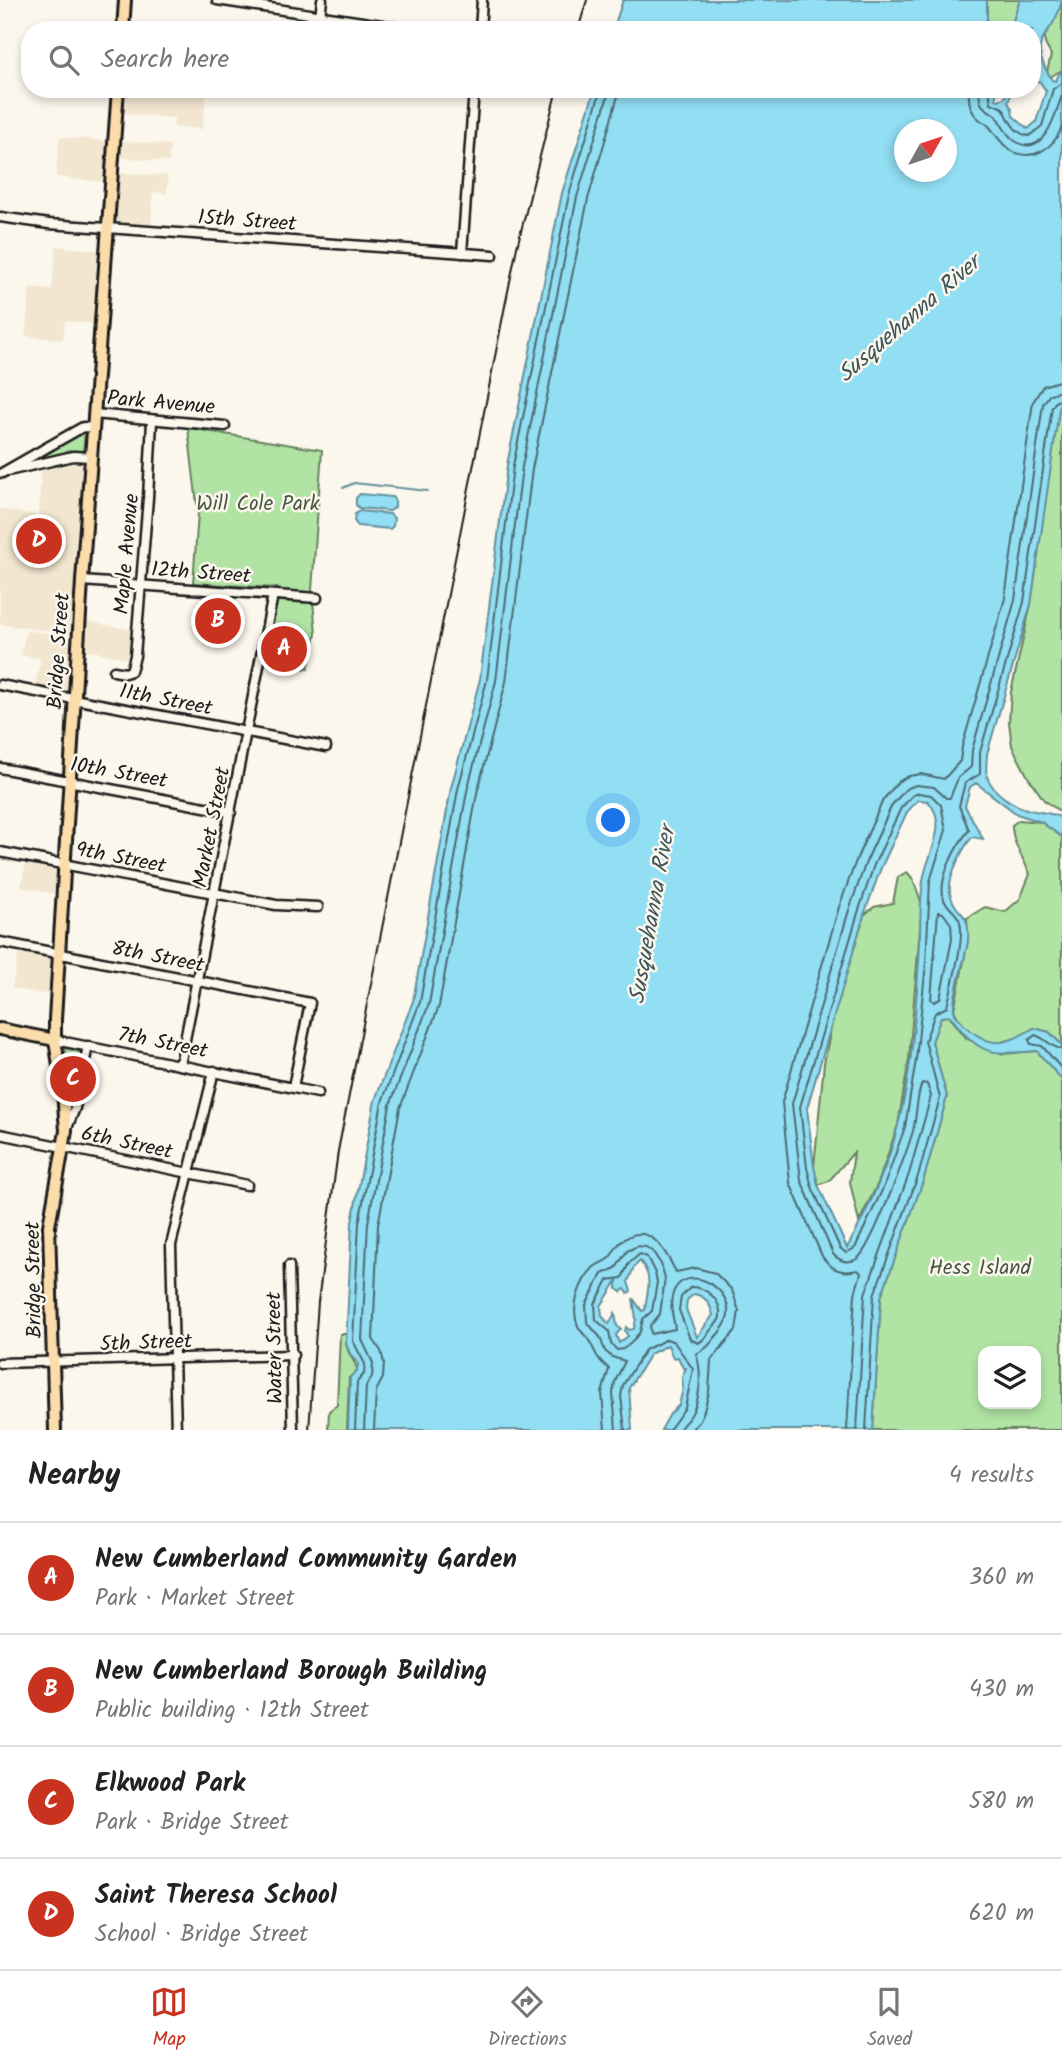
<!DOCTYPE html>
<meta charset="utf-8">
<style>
body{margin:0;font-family:Kalam,sans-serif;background:#f2f2f2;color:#222}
.controls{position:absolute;right:21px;bottom:21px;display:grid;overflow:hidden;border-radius:14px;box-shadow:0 4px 10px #0003}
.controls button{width:63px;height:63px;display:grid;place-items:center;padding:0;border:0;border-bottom:2px solid #e0e0e0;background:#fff;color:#222;font:35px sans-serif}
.compass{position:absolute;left:894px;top:119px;width:63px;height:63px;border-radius:50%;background:#fff;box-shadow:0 4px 10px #0003;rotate:50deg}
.you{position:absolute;left:614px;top:821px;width:24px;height:24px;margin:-18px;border:5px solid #fff;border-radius:50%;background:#1a73e8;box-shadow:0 0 0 10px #1a73e833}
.badge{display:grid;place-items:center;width:46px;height:46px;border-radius:50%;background:#c8321e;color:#fff;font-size:23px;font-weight:700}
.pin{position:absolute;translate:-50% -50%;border:4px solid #fff;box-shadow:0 2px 7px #0006}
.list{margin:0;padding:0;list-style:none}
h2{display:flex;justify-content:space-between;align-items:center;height:91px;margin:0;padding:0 28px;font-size:30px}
h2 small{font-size:23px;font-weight:400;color:#767676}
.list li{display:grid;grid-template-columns:46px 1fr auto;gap:21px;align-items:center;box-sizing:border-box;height:112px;padding:0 28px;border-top:2px solid #e0e0e0}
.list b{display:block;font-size:26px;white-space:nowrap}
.list p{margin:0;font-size:23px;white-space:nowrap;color:#767676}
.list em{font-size:23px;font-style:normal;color:#767676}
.icon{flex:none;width:38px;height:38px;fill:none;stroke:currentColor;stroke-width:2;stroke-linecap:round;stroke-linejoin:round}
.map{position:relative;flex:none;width:1062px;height:1430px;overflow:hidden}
.search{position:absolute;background:#fff;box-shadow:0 4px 10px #0003;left:21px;right:21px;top:21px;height:77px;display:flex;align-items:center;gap:18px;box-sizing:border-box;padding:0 24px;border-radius:28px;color:#767676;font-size:26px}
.sheet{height:539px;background:#fff}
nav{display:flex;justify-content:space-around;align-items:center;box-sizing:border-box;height:98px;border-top:2px solid #e0e0e0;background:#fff;font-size:19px;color:#767676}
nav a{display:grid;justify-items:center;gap:4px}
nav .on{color:#c8321e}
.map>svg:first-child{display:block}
.built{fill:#f2e6d0}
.green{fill:#b0e3a4;stroke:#668060;stroke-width:2;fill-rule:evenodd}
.water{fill:#92def3;stroke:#63909d;stroke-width:2;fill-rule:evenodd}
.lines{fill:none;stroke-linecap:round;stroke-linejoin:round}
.shore{stroke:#4b6a72;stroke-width:2}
.stream{stroke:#63909d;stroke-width:2}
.minor-casing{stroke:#1c1c1c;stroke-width:13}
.major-casing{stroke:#1c1c1c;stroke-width:16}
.minor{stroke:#fbf7ec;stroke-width:8}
.major{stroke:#fbddab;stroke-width:10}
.rail{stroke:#1c1c1c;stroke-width:2}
.labels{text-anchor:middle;stroke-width:5;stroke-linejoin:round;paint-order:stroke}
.street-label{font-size:21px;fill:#1c1c1c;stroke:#fbf7ec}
.park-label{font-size:21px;fill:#485845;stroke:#fbf7ec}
.water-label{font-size:23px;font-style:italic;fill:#3f565c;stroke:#fbf7ec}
</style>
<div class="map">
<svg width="1062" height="1430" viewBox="0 0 1062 1430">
<rect width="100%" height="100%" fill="#fbf7ec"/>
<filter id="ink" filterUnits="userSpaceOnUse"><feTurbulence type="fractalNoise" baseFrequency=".0143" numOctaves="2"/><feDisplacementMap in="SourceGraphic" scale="14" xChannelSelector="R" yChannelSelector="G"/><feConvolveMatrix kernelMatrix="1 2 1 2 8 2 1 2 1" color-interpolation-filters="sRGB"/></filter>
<g filter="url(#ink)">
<!-- built -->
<g class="built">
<polygon points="126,89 207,89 202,129 174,127 174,118 124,113"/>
<polygon points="59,137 110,141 106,182 56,177"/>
<polygon points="122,141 170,145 169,162 120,157"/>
<polygon points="119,173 168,176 167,193 153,192 151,225 118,223 116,220"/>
<polygon points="56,246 101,251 94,324 65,321 63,340 25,336 30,288 52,290"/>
<polygon points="83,462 71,634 0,624 0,509 39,516 41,470"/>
<polygon points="85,621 136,631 133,660 83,649"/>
<polygon points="26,630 71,637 69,689 66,691 35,685 41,658 21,655"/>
<polygon points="26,861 56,866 58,869 57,894 21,887"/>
<polygon points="19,951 50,957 53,959 50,995 12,988"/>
</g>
<!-- green -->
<g class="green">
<polygon points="987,0 1020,0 1010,30 987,30"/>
<polygon points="1062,3 1062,70 1050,77 1047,72 1051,55 1045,44 1045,36"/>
<polygon points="1062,400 1062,813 1044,800 1028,777 1012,746 1009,722 1011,692 1031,604 1058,411"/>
<polygon points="188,428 322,450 312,590 316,634 308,669 266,663 277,588 193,583 198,513"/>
<polygon points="81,433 85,433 83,451 40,460 37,458 37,455"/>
<path d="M 1019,820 L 1041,822 L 1062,837 L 1062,1045 L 1049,1032 L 1034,1028 L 1016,1038 L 995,1044 L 977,1037 L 960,1022 L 954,1010 L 968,941 L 967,918 L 985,907 L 1005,912 L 1020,899 L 1030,874 C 1023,857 1012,843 1012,825 Z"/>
<polygon points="907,872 913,879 922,905 909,1059 898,1125 878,1183 859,1222 850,1182 854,1152 829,1181 818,1185 814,1167 824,1063 833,1018 864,915 874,907 893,903 898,877"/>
<path d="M 941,1016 L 949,1016 L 967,1039 L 1003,1054 L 1037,1051 L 1062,1080 L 1062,1430 L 873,1430 L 881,1297 L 924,1178 L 947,1097 L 932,1042 ZM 983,1351 L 1036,1351 L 1036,1404 L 983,1404 Z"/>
<polygon points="67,1048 83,1053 72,1105 65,1050"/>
<path d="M 340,1334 L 346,1334 C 346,1341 346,1347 349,1353 C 354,1363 364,1372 349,1378 L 347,1430 L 328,1430 L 329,1411 L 337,1405 Z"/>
</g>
<!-- water -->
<g class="water">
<polygon points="623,0 987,0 987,30 613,30"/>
<path d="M 1020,0 L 1062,0 C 1054,40 1023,35 1052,80 L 1055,81 L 1062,70 L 1062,389 L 1031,604 L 987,754 C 987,761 985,770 987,776 C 992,793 1014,806 1030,810 C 1041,813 1051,812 1062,818 L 1062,837 L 1041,822 L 1017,814 L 976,783 L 970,787 L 965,806 L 983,839 L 972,837 C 962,849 945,881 951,897 C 958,917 970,910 968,940 C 966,957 952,997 954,1010 C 955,1017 962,1023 966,1027 C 993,1050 1006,1044 1034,1028 L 1049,1032 L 1062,1045 L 1062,1080 L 1037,1051 C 988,1055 981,1056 950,1016 L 941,1017 L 932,1042 L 947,1097 L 924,1178 L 881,1297 L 873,1430 L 661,1430 L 670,1414 L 679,1405 L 683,1389 L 682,1376 L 686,1368 L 683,1368 L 678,1357 L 673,1358 L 668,1345 L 650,1354 L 629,1388 L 632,1430 L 348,1430 L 350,1377 L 357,1371 L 358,1363 L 350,1354 L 346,1343 L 352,1222 L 375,1100 L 413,1001 L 451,788 L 480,679 L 507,465 L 562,193 L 595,89 L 996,89 L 996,99 L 998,100 L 1004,98 L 1008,92 L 1011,95 L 1008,102 L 1012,109 L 1013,116 L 1028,129 L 1036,122 L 1046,91 L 1040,82 L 1032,79 L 1032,30 L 1010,30 ZM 904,130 L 946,130 L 946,172 L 904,172 ZM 918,800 L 928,801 C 950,826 927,853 923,881 C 919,907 921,935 919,961 C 915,1015 912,1072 898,1125 C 888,1166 868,1210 847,1248 L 818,1185 L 814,1167 L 807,1108 L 864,915 L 881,868 L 907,812 ZM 640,1261 C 654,1278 647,1289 645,1310 L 642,1311 L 633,1298 L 636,1319 L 634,1329 L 629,1330 L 626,1327 L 625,1331 L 628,1336 L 619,1343 L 616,1335 L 621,1329 L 617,1326 L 615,1313 L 609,1324 L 602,1316 L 601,1306 L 617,1281 L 617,1289 L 621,1292 L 625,1289 L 628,1293 L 631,1291 L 628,1282 L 634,1267 ZM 694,1294 C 706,1296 710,1304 713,1315 L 697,1337 L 686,1309 L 687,1300 Z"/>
<polygon points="360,494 392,497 395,501 395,507 390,511 359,508 356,505 356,498"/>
<polygon points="359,511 390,514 394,518 393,526 390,529 358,526 354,521 355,514"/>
</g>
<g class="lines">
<!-- shore -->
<g class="shore">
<path d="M 969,89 C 968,100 970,112 979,119 C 982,122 986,123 988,125 C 996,134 1000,143 1010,150 C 1032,163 1055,148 1062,126"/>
<path d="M 980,89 C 978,107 983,106 995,115 C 1000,120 1005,134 1015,141 C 1044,160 1056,113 1062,95"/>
<path d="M 989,89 L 991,103 L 1003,108 C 1010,120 1013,133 1029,136 L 1042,126 L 1053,89 L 1062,83"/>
<polygon points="919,793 931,795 941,805 946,830 930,881 926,963 916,1060 905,1127 884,1186 855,1248 846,1253 840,1248 812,1187 807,1168 800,1107 858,913 874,865 901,808 913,795"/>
<polygon points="938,912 943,913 951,924 952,939 940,999 934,1002 931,999"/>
<path d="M 1062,1049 C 1052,1049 1046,1038 1035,1035 L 1029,1040 L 1031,1044 L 1042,1046 L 1062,1069"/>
<polygon points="640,1254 647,1257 655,1273 657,1282 652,1311 643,1319 640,1332 630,1344 623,1349 617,1350 611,1344 609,1331 596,1320 595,1304 608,1280 622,1278 629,1263"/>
<path d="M 691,1287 C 706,1287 722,1300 720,1317 C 719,1323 713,1326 710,1331 C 705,1337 705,1340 698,1343 L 690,1339 L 679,1310 L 681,1297 Z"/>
<polyline points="355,1430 357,1382 364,1374 365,1364 353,1341 359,1223 382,1102 420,1002 458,789 487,680 513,466 569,195 601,89"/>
<polyline points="364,1430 366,1386 372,1377 373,1363 362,1340 368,1223 390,1105 429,1004 467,791 496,681 522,467 577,197 610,89"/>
<polyline points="374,1430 376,1391 383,1378 384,1363 381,1351 373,1339 378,1225 400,1108 439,1006 477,793 506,682 532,469 588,199 620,89"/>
<path d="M 605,1430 L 602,1393 L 609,1369 C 597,1358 598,1358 591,1344 C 588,1337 581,1333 578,1326 C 570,1307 580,1281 594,1267 C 599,1263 604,1262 608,1259 C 613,1255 616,1246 621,1242 C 649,1218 666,1252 676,1272 L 696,1268 L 715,1273 L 732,1290 L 739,1311 L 736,1330 L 711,1360 L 709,1392 L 704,1411 L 699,1422 L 691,1430"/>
<path d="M 616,1430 L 613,1393 L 615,1382 L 625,1361 L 612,1357 L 605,1351 L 600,1337 L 587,1322 L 586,1305 L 602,1274 L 616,1268 L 627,1251 L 638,1246 L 646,1247 L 653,1252 L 661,1264 L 665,1278 L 660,1314 L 650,1326 L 651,1334 L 675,1329 C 674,1318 669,1309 672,1297 C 682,1254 753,1295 719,1333 C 708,1345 711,1346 696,1354 C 702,1370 701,1395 693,1411 C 690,1419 683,1423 679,1430"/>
<polyline points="625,1430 621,1396 623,1385 645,1350 667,1339 674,1342 693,1369 685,1408 669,1430"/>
<path d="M 847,1430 L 855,1294 L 861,1273 L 858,1270 C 842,1274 831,1270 822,1256 L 790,1183 L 782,1102 L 839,907 L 857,858 L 883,800 L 899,781 L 909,776 L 921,774 L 944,779 L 960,761 L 962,747 L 1005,598 L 1033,402 L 1043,386 L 1062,380"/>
<path d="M 857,1430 L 865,1294 L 909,1174 L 931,1096 L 927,1084 L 922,1083 C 916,1098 917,1115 913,1131 C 907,1151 871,1250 857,1259 C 848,1264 839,1261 833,1254 L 801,1180 L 792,1104 L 849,910 L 866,862 L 892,805 L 906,789 L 916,785 L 934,787 L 946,798 L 950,798 L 958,778 L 971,767 L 972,750 L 1015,600 L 1043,404 L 1050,394 L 1062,391"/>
<path d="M 866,1430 L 874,1295 L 918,1176 L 940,1098 L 925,1041 L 935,1013 L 947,1007 C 951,988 965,939 960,922 C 958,913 948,908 944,900 C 937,879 956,846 969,830 L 959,806 L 965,783 L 980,774 L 980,752 L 1024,602 L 1052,407 L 1056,401 L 1062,400"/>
</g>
<!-- stream -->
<polyline class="stream" points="343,488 354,483 428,491"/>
<!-- minor casing -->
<g class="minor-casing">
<g id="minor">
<polyline points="217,0 415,30"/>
<polyline points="320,16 322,0"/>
<polyline points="480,30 482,0"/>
<polyline points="0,217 49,224 493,255"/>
<polyline points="462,253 474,89"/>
<polyline points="94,414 225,426"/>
<polyline points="8,471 73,456 91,457"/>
<polyline points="2,473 74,432 83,427 93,428"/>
<polyline points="82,581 317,598"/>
<polyline points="114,671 125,673 131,671 135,656 148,498 152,421"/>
<polyline points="0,685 326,747"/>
<polyline points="0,768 231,812"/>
<polyline points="0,852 276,905 318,907"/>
<polyline points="0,942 310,1003 293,1087"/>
<polyline points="55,1040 318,1093"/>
<polyline points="180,1065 273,595"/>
<polyline points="67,1128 75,1108 88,1046"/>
<polyline points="0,1134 247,1185"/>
<polyline points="289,1266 293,1430"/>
<polyline points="0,1363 293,1355"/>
<polyline points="176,1430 171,1245 214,1071"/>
</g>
</g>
<!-- major casing -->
<g class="major-casing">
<g id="major">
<polyline points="123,30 125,0"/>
<polyline points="0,1029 55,1040"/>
<polyline points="55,1430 49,1226 66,1131 63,1091 55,1040 55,1019 82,581 118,89"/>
</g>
</g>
<!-- minor -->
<use href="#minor" class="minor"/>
<!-- major -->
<use href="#major" class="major"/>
<!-- rail -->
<g class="rail">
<polyline points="578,30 587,0"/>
<polyline points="309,1430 318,1302 338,1151 504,311 517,247 557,89"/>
</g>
</g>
</g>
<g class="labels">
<!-- street labels -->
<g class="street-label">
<text transform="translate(247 220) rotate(4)" y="7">15th Street</text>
<text transform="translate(161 402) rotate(5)" y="7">Park Avenue</text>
<text transform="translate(126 554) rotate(-85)" y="7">Maple Avenue</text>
<text transform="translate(201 572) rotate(4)" y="7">12th Street</text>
<text transform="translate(58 651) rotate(-86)" y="7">Bridge Street</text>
<text transform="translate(166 699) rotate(11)" y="7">11th Street</text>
<text transform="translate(119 772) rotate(10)" y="7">10th Street</text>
<text transform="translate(211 827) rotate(-79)" y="7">Market Street</text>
<text transform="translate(121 857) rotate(11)" y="7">9th Street</text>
<text transform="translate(158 956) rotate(11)" y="7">8th Street</text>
<text transform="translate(163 1042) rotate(11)" y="7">7th Street</text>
<text transform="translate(127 1142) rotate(12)" y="7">6th Street</text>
<text transform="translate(33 1280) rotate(-91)" y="7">Bridge Street</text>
<text transform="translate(146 1342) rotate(-2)" y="7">5th Street</text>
<text transform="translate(274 1348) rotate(-91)" y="7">Water Street</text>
</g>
<!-- park labels -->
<g class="park-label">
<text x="258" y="510">Will Cole Park</text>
<text x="980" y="1274">Hess Island</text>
</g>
<!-- water labels -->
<g class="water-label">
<text transform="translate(908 318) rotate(-41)" y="8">Susquehanna River</text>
<text transform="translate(651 915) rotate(-80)" y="8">Susquehanna River</text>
</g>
</g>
</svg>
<div class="controls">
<button><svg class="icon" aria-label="layers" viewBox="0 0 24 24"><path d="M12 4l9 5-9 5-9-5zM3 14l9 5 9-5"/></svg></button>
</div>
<svg class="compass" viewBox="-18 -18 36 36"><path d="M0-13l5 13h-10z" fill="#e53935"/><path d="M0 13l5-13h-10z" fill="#767676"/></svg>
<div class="you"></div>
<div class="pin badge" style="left:284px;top:649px">A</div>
<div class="pin badge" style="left:218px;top:621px">B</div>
<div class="pin badge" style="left:73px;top:1079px">C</div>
<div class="pin badge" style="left:39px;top:541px">D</div>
<div class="search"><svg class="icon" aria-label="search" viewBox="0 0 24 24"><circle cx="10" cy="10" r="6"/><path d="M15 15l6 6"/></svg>Search here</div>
</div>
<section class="sheet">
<h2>Nearby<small>4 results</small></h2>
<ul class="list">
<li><span class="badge">A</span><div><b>New Cumberland Community Garden</b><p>Park · Market Street</p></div><em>360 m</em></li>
<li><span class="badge">B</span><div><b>New Cumberland Borough Building</b><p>Public building · 12th Street</p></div><em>430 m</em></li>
<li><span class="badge">C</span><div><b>Elkwood Park</b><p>Park · Bridge Street</p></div><em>580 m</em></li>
<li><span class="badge">D</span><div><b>Saint Theresa School</b><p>School · Bridge Street</p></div><em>620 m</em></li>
</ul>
</section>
<nav>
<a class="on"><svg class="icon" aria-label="map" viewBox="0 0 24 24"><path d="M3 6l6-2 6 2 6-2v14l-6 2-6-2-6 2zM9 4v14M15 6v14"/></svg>Map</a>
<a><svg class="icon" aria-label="directions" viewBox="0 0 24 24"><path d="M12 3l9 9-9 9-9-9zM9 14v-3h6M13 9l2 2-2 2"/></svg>Directions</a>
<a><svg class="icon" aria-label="saved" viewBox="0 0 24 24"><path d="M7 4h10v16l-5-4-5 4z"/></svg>Saved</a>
</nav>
